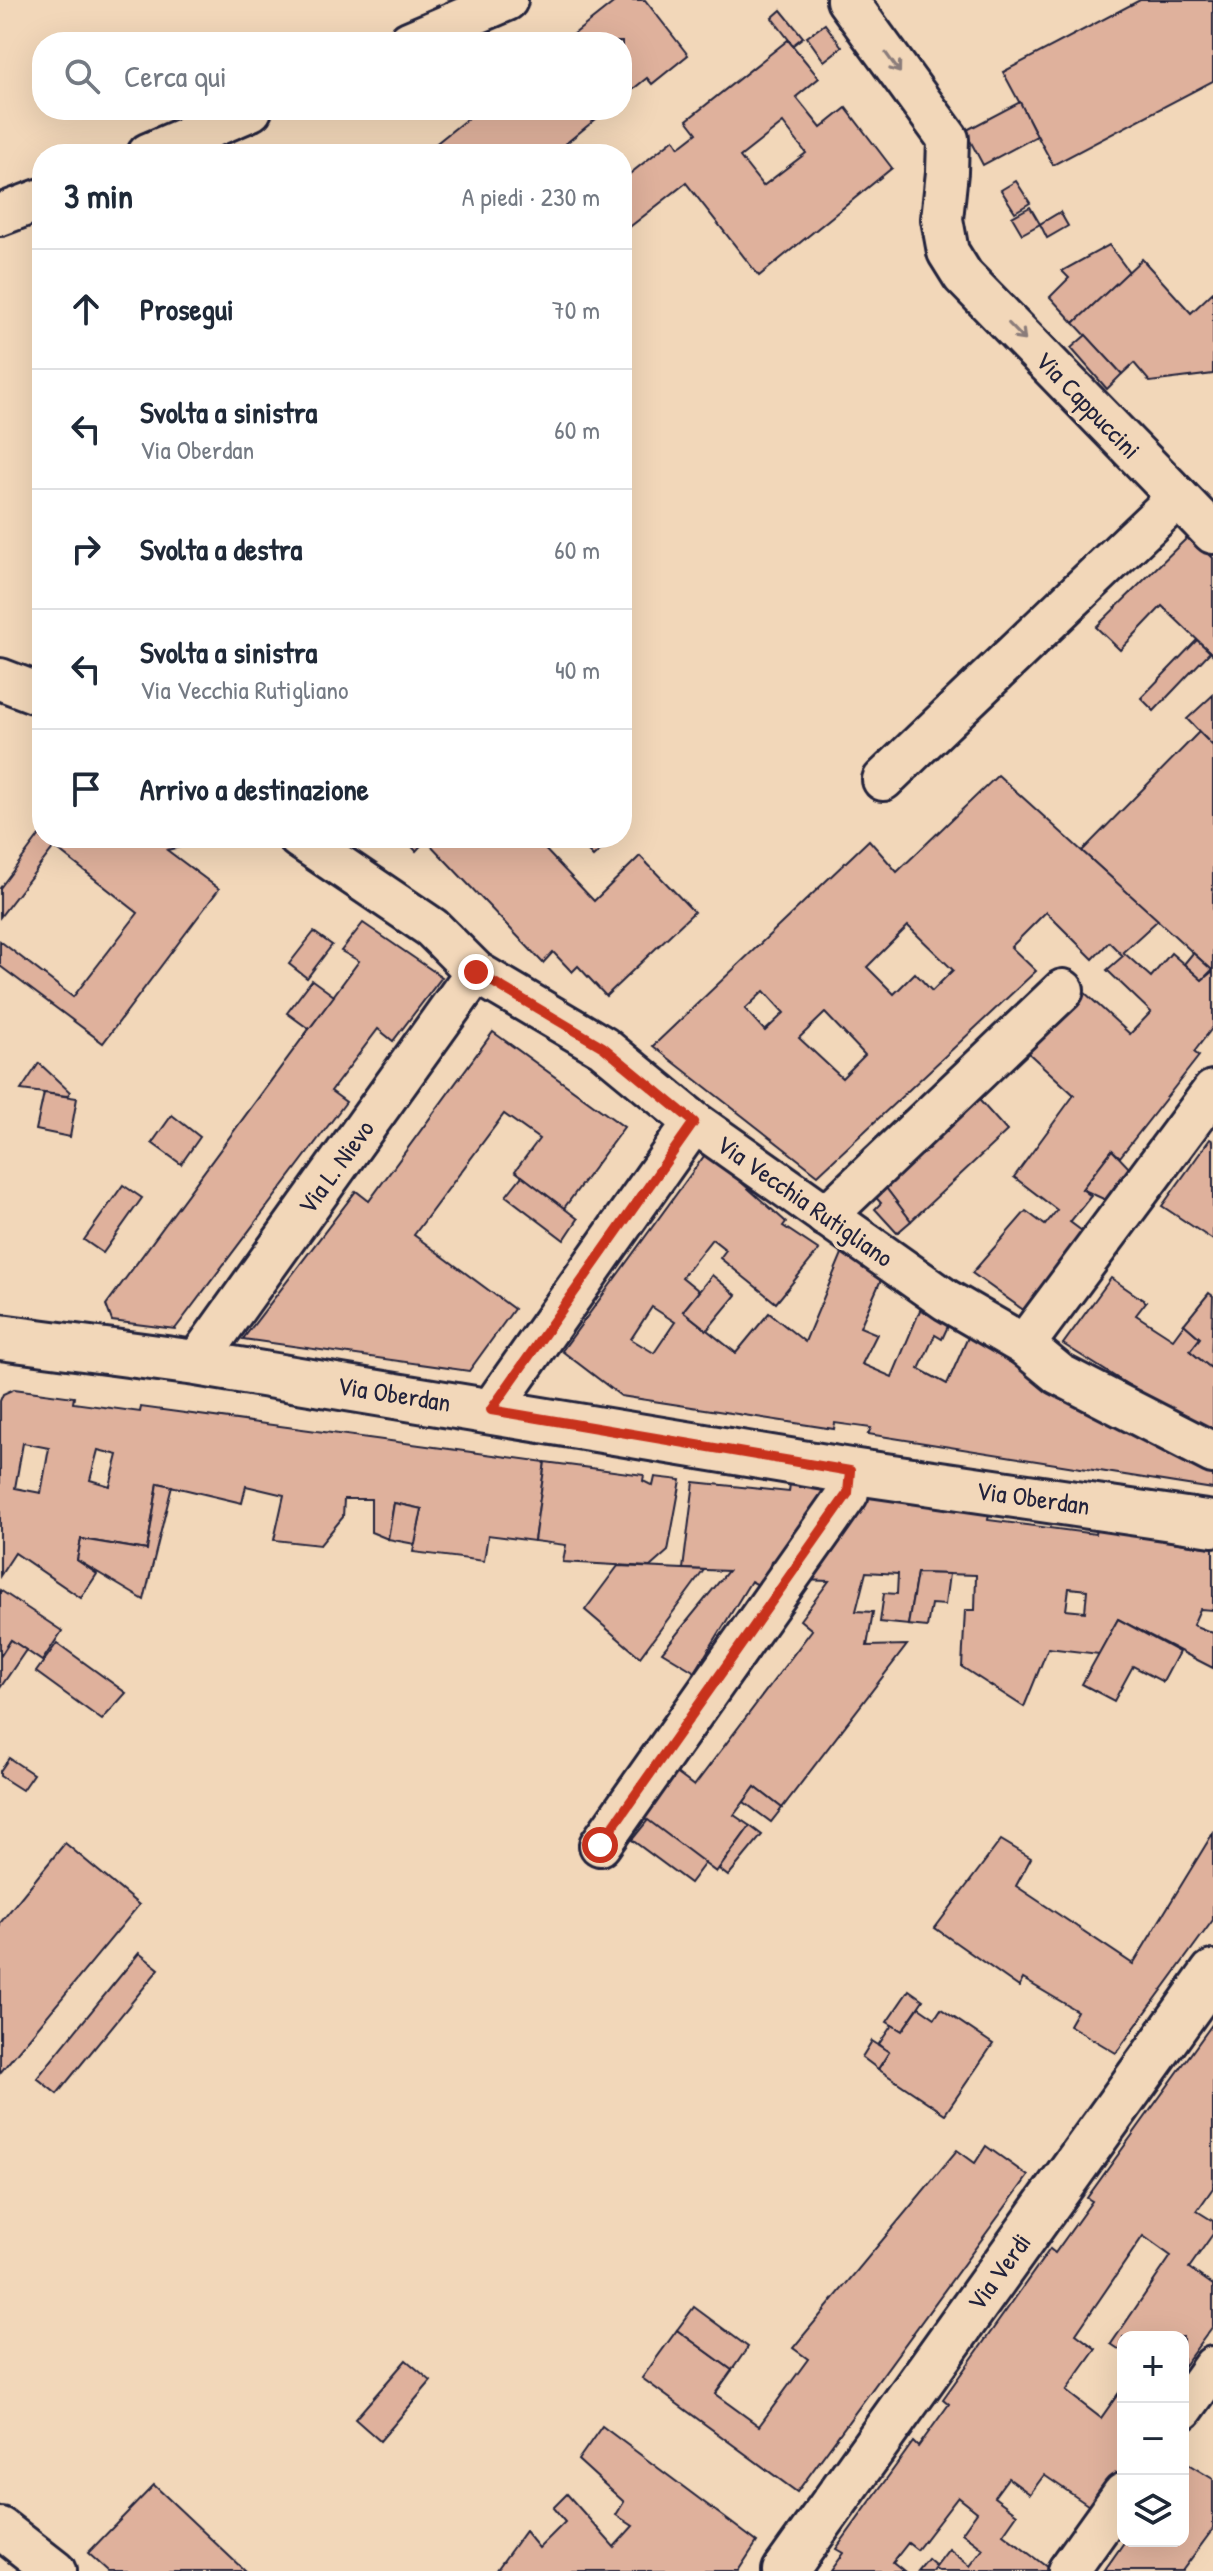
<!DOCTYPE html>
<html lang="it">
<meta charset="utf-8">
<style>
body{margin:0;font-family:"Patrick Hand",sans-serif;background:#f2f2f3;color:#1f2937}
.controls{position:absolute;right:24px;bottom:24px;display:grid;overflow:hidden;border-radius:16px;box-shadow:0 8px 32px #0002}
.controls button{width:72px;height:72px;display:grid;place-items:center;padding:0;border:0;border-bottom:2px solid #e0e1e3;background:#fff;color:#1f2937;font:40px sans-serif}
.stop{position:absolute;width:24px;height:24px;margin:-18px;border:6px solid #c8321e;border-radius:50%;background:#fff}
.stop.end{background:#c8321e;border-color:#fff;box-shadow:0 2px 8px #0008}
.list{margin:0;padding:0;list-style:none}
h2{display:flex;justify-content:space-between;align-items:center;height:104px;margin:0;padding:0 32px;font-size:34px}
h2 small{font-size:26px;font-weight:400;color:#747a83}
.list li{display:grid;grid-template-columns:52px 1fr auto;gap:24px;align-items:center;box-sizing:border-box;height:120px;padding:0 32px;border-top:2px solid #e0e1e3}
.list b{display:block;font-size:30px;white-space:nowrap}
.list p{margin:0;font-size:26px;white-space:nowrap;color:#747a83}
.list em{font-size:26px;font-style:normal;color:#747a83}
.icon{flex:none;width:44px;height:44px;fill:none;stroke:currentColor;stroke-width:2;stroke-linecap:round;stroke-linejoin:round}
.map{position:relative;flex:none;width:1213px;height:2571px;overflow:hidden}
.search{position:absolute;background:#fff;box-shadow:0 8px 32px #0002;left:32px;top:32px;width:600px;height:88px;display:flex;align-items:center;gap:20px;box-sizing:border-box;padding:0 28px;border-radius:32px;color:#747a83;font-size:30px}
.panel{position:absolute;background:#fff;box-shadow:0 8px 32px #0002;left:32px;top:144px;width:600px;height:704px;border-radius:32px}
.map>svg:first-child{display:block}
.building{fill:#dfb19c;stroke:#22223b;stroke-width:2;fill-rule:evenodd}
.lines{fill:none;stroke-linecap:round;stroke-linejoin:round}
.street-casing{stroke:#22223b;stroke-width:46}
.secondary-casing{stroke:#22223b;stroke-width:50}
.street{stroke:#f2d7b9;stroke-width:40}
.secondary{stroke:#f2d7b9;stroke-width:44}
.oneway{stroke:#8a7c7a}
.route{stroke:#c8321e;stroke-width:10}
.labels{text-anchor:middle;stroke-width:7;stroke-linejoin:round;paint-order:stroke}
.street-label{font-size:26px;fill:#22223b;stroke:#f2d7b9}
</style>
<div class="map">
<svg width="1213" height="2571" viewBox="0 0 1213 2571">
<rect width="100%" height="100%" fill="#f2d7b9"/>
<filter id="ink" filterUnits="userSpaceOnUse"><feTurbulence type="fractalNoise" baseFrequency=".0125" numOctaves="2"/><feDisplacementMap in="SourceGraphic" scale="16" xChannelSelector="R" yChannelSelector="G"/><feConvolveMatrix kernelMatrix="1 2 1 2 8 2 1 2 1" color-interpolation-filters="sRGB"/></filter>
<g filter="url(#ink)">
<!-- building -->
<g class="building">
<polygon points="617,0 645,0 688,55 652,84 647,78 622,98 622,42 564,42"/>
<polygon points="1140,0 1213,0 1213,81 1053,165 1003,72"/>
<polygon points="781,10 803,37 793,45 772,18"/>
<polygon points="825,24 842,47 824,61 807,37"/>
<path d="M 788,40 L 819,78 L 796,97 L 821,128 L 846,108 L 892,168 L 759,276 L 686,183 L 622,233 L 622,180 L 674,139 L 679,147 L 697,133 L 687,120 ZM 783,123 L 806,153 L 763,186 L 740,157 Z"/>
<polygon points="1020,102 1037,136 983,165 965,131"/>
<polygon points="478,110 607,110 553,154 423,154"/>
<polygon points="1016,181 1030,203 1015,212 1001,190"/>
<polygon points="1030,207 1040,224 1022,234 1012,217"/>
<polygon points="1060,212 1068,226 1047,238 1040,224"/>
<polygon points="1109,245 1129,272 1074,323 1050,297 1069,278 1062,271"/>
<polygon points="1142,259 1191,313 1213,292 1213,374 1150,382 1134,363 1122,374 1074,323"/>
<polygon points="1086,335 1122,374 1107,389 1071,348"/>
<polygon points="1190,535 1213,558 1213,655 1162,606 1120,650 1096,627"/>
<polygon points="1197,640 1210,652 1154,711 1141,698"/>
<polygon points="1213,695 1213,746 1187,719"/>
<polygon points="1199,732 1213,746 1213,971 1082,851"/>
<path d="M 998,775 L 1158,920 L 1123,952 L 1151,977 L 1171,953 L 1202,980 L 1213,971 L 1213,1027 L 1194,1052 L 1199,1056 L 1120,1157 L 1112,1150 L 1082,1189 L 1091,1196 L 1070,1222 L 1086,1234 L 1029,1314 L 972,1273 L 1026,1211 L 1045,1225 L 1057,1210 L 1014,1177 L 1074,1095 L 1023,1048 L 1056,1021 L 1084,992 L 1130,1034 L 1151,1012 L 1107,970 L 1123,956 L 1109,942 L 1093,959 L 1046,912 L 1011,947 L 1036,971 L 818,1175 L 653,1046 L 869,840 L 897,872 ZM 908,926 L 953,970 L 932,991 L 915,973 L 894,994 L 867,967 ZM 764,991 L 784,1013 L 765,1031 L 745,1009 ZM 825,1013 L 865,1055 L 842,1078 L 799,1038 Z"/>
<polygon points="42,832 42,838 190,838 180,847 167,850 219,889 103,1043 0,966 0,941 73,997 138,913 54,847 0,917 0,888"/>
<polygon points="404,838 544,838 539,843 594,901 640,856 694,912 606,996 578,966 572,972 553,952 543,963 426,840 416,851"/>
<polygon points="575,838 614,838 593,857"/>
<polygon points="363,923 442,977 393,1041 378,1029 331,1091 346,1102 175,1329 112,1321 106,1305 359,961 341,951"/>
<polygon points="314,932 332,945 307,978 289,964"/>
<polygon points="1193,953 1212,970 1202,980 1184,964"/>
<polygon points="312,980 334,996 309,1029 287,1013"/>
<polygon points="493,1032 624,1127 564,1208 515,1171 539,1139 504,1114 414,1235 514,1309 469,1371 243,1339 356,1191 369,1201"/>
<polygon points="39,1063 70,1092 67,1096 21,1090"/>
<polygon points="44,1093 77,1098 70,1137 36,1130"/>
<polygon points="973,1093 1007,1131 911,1221 880,1180"/>
<polygon points="172,1115 200,1137 181,1164 152,1143"/>
<polygon points="1210,1139 1213,1141 1213,1240 1162,1206"/>
<polygon points="1112,1150 1132,1171 1110,1202 1082,1189"/>
<path d="M 707,1152 L 786,1222 L 783,1226 L 819,1250 L 776,1303 L 720,1258 L 726,1250 L 712,1239 L 682,1277 L 699,1291 L 683,1311 L 736,1353 L 769,1313 L 805,1342 L 846,1244 L 884,1273 L 860,1327 L 877,1334 L 862,1364 L 892,1377 L 923,1303 L 950,1322 L 942,1339 L 935,1335 L 919,1369 L 947,1384 L 969,1335 L 1029,1372 L 1213,1463 L 1213,1489 L 868,1434 L 871,1428 L 835,1423 L 834,1429 L 621,1396 L 562,1351 ZM 652,1307 L 675,1322 L 654,1353 L 631,1339 Z"/>
<polygon points="522,1176 578,1219 564,1240 506,1196"/>
<polygon points="880,1180 911,1221 897,1233 875,1209 881,1203 869,1190"/>
<polygon points="123,1185 142,1198 103,1253 84,1240"/>
<polygon points="712,1275 736,1295 707,1330 683,1311"/>
<polygon points="1111,1278 1146,1302 1136,1315 1173,1339 1184,1324 1200,1338 1190,1351 1211,1368 1213,1366 1213,1438 1063,1344"/>
<polygon points="1209,1293 1213,1296 1211,1368 1190,1351 1200,1338 1184,1324"/>
<path d="M 14,1389 L 74,1397 L 73,1403 L 140,1412 L 141,1407 L 545,1462 L 534,1541 L 488,1535 L 484,1561 L 413,1552 L 422,1509 L 394,1503 L 388,1539 L 371,1532 L 371,1499 L 344,1499 L 343,1517 L 320,1545 L 274,1540 L 284,1495 L 246,1486 L 242,1503 L 158,1483 L 147,1550 L 81,1539 L 77,1560 L 97,1574 L 81,1598 L 15,1553 L 0,1576 L 0,1401 L 3,1394 ZM 23,1443 L 49,1448 L 41,1493 L 15,1488 ZM 98,1450 L 118,1455 L 110,1486 L 90,1480 Z"/>
<polygon points="545,1462 644,1475 643,1481 653,1486 655,1477 681,1480 668,1551 650,1567 563,1562 566,1545 534,1541"/>
<polygon points="694,1482 789,1492 790,1483 838,1488 782,1565 771,1562 762,1587 751,1581 695,1672 662,1652 728,1571 683,1569"/>
<polygon points="158,1483 172,1486 144,1600 77,1560 81,1539 147,1550"/>
<path d="M 860,1496 L 989,1514 L 988,1520 L 1095,1534 L 1096,1530 L 1213,1548 L 1213,1610 L 1200,1609 L 1193,1625 L 1213,1633 L 1213,1668 L 1118,1619 L 1099,1654 L 1048,1648 L 1024,1707 L 962,1667 L 965,1610 L 975,1610 L 976,1575 L 917,1573 L 908,1625 L 880,1622 L 884,1593 L 897,1594 L 898,1574 L 866,1572 L 856,1611 L 873,1612 L 867,1646 L 907,1645 L 782,1808 L 755,1787 L 734,1815 L 750,1826 L 716,1872 L 642,1817 L 675,1772 L 694,1786 L 812,1630 L 800,1620 L 829,1581 L 802,1580 ZM 1069,1588 L 1087,1590 L 1085,1612 L 1066,1610 Z"/>
<polygon points="394,1503 422,1509 415,1544 388,1539"/>
<polygon points="618,1566 704,1570 640,1657 585,1610"/>
<polygon points="917,1573 949,1574 945,1605 931,1604 927,1627 908,1625"/>
<polygon points="0,1590 62,1631 42,1661 11,1640 0,1657"/>
<polygon points="1118,1619 1179,1652 1163,1682 1133,1666 1114,1701 1082,1684"/>
<polygon points="11,1640 26,1650 0,1688 0,1657"/>
<polygon points="57,1643 126,1693 102,1720 36,1672"/>
<polygon points="9,1758 33,1774 22,1790 0,1776 0,1771"/>
<polygon points="755,1787 782,1808 771,1822 744,1802"/>
<polygon points="648,1820 705,1863 690,1883 632,1840"/>
<polygon points="750,1826 762,1835 728,1876 719,1869"/>
<polygon points="1213,1833 1213,1920 1116,2053 1069,2025 1077,2011 1023,1979 1019,1987 935,1928 1001,1840 1031,1858 1016,1886 1133,1964"/>
<polygon points="65,1843 139,1905 0,2073 0,1923"/>
<polygon points="139,1953 159,1969 57,2094 37,2078"/>
<polygon points="909,1990 923,2000 902,2031 887,2022"/>
<polygon points="919,2007 935,2018 941,2009 993,2044 945,2114 878,2069 889,2052 879,2044 892,2025 902,2031"/>
<polygon points="1213,2023 1213,2188 1197,2211 1213,2221 1213,2234 1189,2268 1213,2285 1213,2326 1183,2367 1183,2337 1123,2337 1123,2352 1111,2344 1171,2256 1143,2236 1076,2334 1096,2349 1066,2391 1101,2418 1123,2387 1123,2472 1095,2510 1044,2475 1030,2494 1008,2478 994,2497 1017,2514 1003,2534 1052,2571 940,2571 935,2568 933,2571 918,2571 928,2559 936,2566 949,2549 970,2566 983,2549 962,2533 977,2512 958,2497 917,2550 908,2543 893,2562 904,2571 830,2571 843,2553 836,2549 913,2442 918,2447 949,2404 943,2399 1050,2249 1055,2253 1092,2201 1087,2198"/>
<polygon points="872,2041 889,2052 878,2069 862,2057"/>
<polygon points="986,2146 1028,2176 797,2492 642,2378 677,2330 732,2370 715,2394 759,2426 808,2359 793,2348 957,2150 975,2163"/>
<polygon points="694,2307 748,2347 732,2370 677,2330"/>
<polygon points="406,2360 431,2381 380,2441 355,2419"/>
<polygon points="602,2426 757,2542 738,2571 496,2571 525,2531 539,2548 565,2522 553,2508 567,2494 614,2547 633,2526 616,2515 624,2502 578,2460"/>
<polygon points="1183,2461 1213,2479 1213,2529 1182,2571 1104,2571 1125,2541 1183,2541"/>
<polygon points="154,2485 245,2571 108,2571 88,2553"/>
</g>
<g class="lines">
<!-- street casing -->
<g class="street-casing">
<g id="street">
<polyline points="847,0 948,139 947,172 942,219 948,252 963,276 1213,533"/>
<polyline points="409,42 507,0"/>
<polyline points="148,154 251,110"/>
<polyline points="0,215 42,199"/>
<polyline points="0,679 42,695"/>
<polyline points="883,780 1178,497"/>
<polyline points="299,838 432,928 476,972 603,1047 694,1122 946,1300 1024,1345 1059,1374 1213,1453"/>
<polyline points="826,1216 1063,990"/>
<polyline points="1024,1345 1213,1091"/>
<polyline points="196,1363 476,972"/>
<polyline points="491,1410 694,1122"/>
<polyline points="600,1845 848,1493 850,1471"/>
<polyline points="1183,2409 1213,2367"/>
<polyline points="0,2528 55,2571"/>
<polyline points="1068,2571 1123,2494"/>
</g>
</g>
<!-- secondary casing -->
<g class="secondary-casing">
<g id="secondary">
<polyline points="0,1337 196,1363 850,1471 1213,1524"/>
<polyline points="785,2571 1213,1973"/>
</g>
</g>
<!-- street -->
<use href="#street" class="street"/>
<!-- secondary -->
<use href="#secondary" class="secondary"/>
</g>
<!-- one-way arrows -->
<defs><path id="oneway-shaft" d="M-6 0H5M1.5-3L5.5 0L1.5 3" fill="none" stroke-width="1.6" stroke-linecap="round" stroke-linejoin="round" transform="scale(2)"/></defs>
<g class="oneway">
<use href="#oneway-shaft" transform="translate(893 63) rotate(54)"/>
<use href="#oneway-shaft" transform="translate(1017 332) rotate(46)"/>
</g>
</g>
<g class="lines" filter="url(#ink)">
<!-- route -->
<polyline class="route" points="476,972 603,1047 694,1122 491,1410 850,1471 848,1493 600,1845"/>
</g>
<g class="labels">
<!-- street labels -->
<g class="street-label">
<text transform="translate(1088 405) rotate(46)" y="9">Via Cappuccini</text>
<text transform="translate(336 1167) rotate(-54)" y="9">Via L. Nievo</text>
<text transform="translate(805 1201) rotate(35)" y="9">Via Vecchia Rutigliano</text>
<text transform="translate(394 1394) rotate(9)" y="9">Via Oberdan</text>
<text transform="translate(1033 1498) rotate(8)" y="9">Via Oberdan</text>
<text transform="translate(999 2272) rotate(-54)" y="9">Via Verdi</text>
</g>
</g>
</svg>
<div class="controls">
<button>+</button>
<button>−</button>
<button><svg class="icon" aria-label="layers" viewBox="0 0 24 24"><path d="M12 4l9 5-9 5-9-5zM3 14l9 5 9-5"/></svg></button>
</div>
<div class="stop" style="left:600px;top:1845px"></div>
<div class="stop end" style="left:476px;top:972px"></div>
<div class="search"><svg class="icon" aria-label="search" viewBox="0 0 24 24"><circle cx="10" cy="10" r="6"/><path d="M15 15l6 6"/></svg>Cerca qui</div>
<section class="panel">
<h2>3 min<small>A piedi · 230 m</small></h2>
<ul class="list">
<li><svg class="icon" aria-label="ahead" viewBox="0 0 24 24"><path d="M12 20V5M6 11l6-6 6 6"/></svg><div><b>Prosegui</b></div><em>70 m</em></li>
<li><svg class="icon" aria-label="left" viewBox="0 0 24 24"><path d="M17 20v-9H6M10 6l-5 5 5 5"/></svg><div><b>Svolta a sinistra</b><p>Via Oberdan</p></div><em>60 m</em></li>
<li><svg class="icon" aria-label="right" viewBox="0 0 24 24"><path d="M7 20v-9h11M14 6l5 5-5 5"/></svg><div><b>Svolta a destra</b></div><em>60 m</em></li>
<li><svg class="icon" aria-label="left" viewBox="0 0 24 24"><path d="M17 20v-9H6M10 6l-5 5 5 5"/></svg><div><b>Svolta a sinistra</b><p>Via Vecchia Rutigliano</p></div><em>40 m</em></li>
<li><svg class="icon" aria-label="arrive" viewBox="0 0 24 24"><path d="M6 21V4h12l-3 4 3 4H6"/></svg><div><b>Arrivo a destinazione</b></div></li>
</ul>
</section>
</div>
